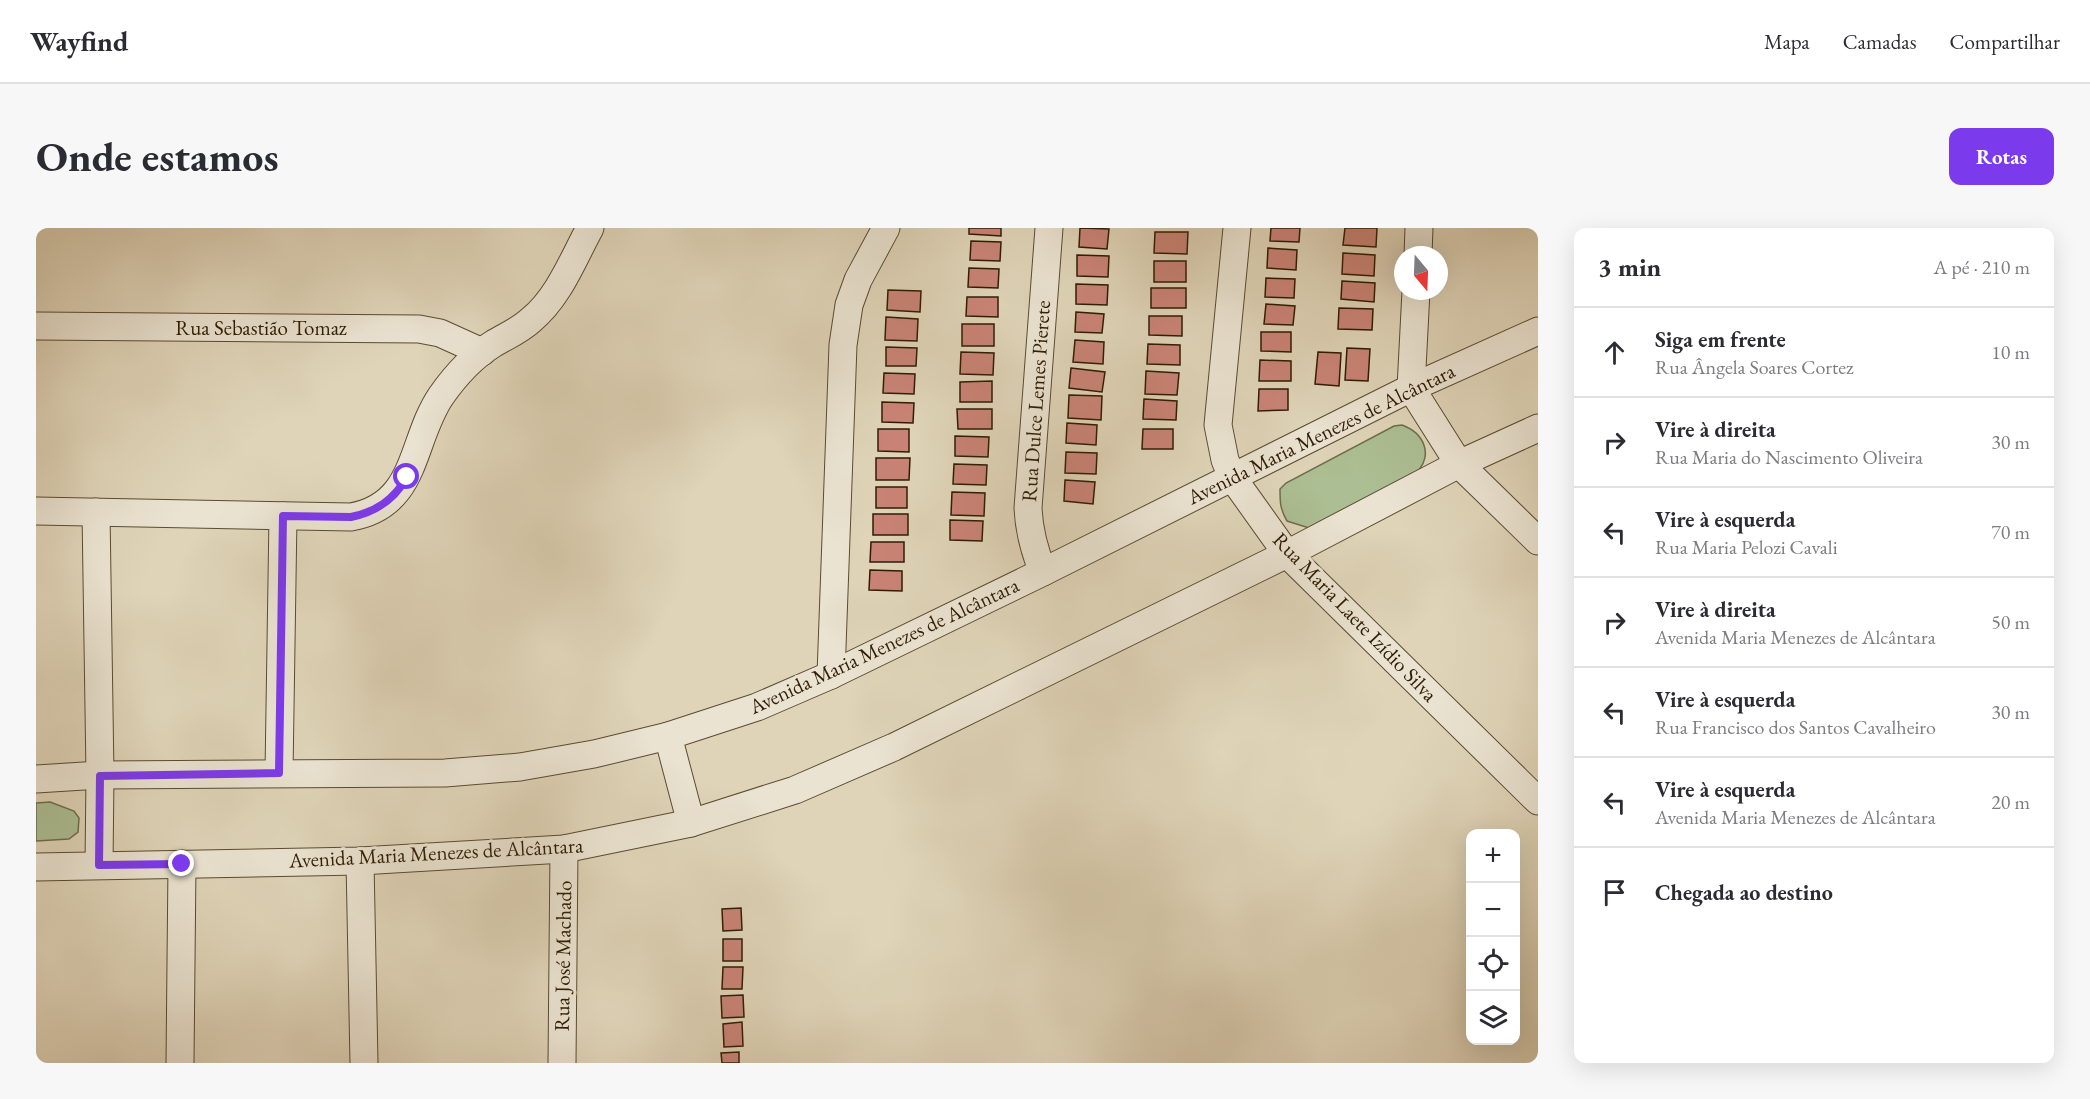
<!DOCTYPE html>
<html lang="pt">
<meta charset="utf-8">
<style>
body{margin:0;font-family:"EB Garamond",serif;background:#f7f7f7;color:#2b2b33}
.controls{position:absolute;right:18px;bottom:18px;display:grid;overflow:hidden;border-radius:12px;box-shadow:0 6px 24px #0002}
.controls button{width:54px;height:54px;display:grid;place-items:center;padding:0;border:0;border-bottom:2px solid #e1e1e2;background:#fff;color:#2b2b33;font:30px sans-serif}
.compass{position:absolute;left:1358px;top:18px;width:54px;height:54px;border-radius:50%;background:#fff;box-shadow:0 6px 24px #0002;rotate:161deg}
.stop{position:absolute;width:18px;height:18px;margin:-14px;border:4px solid #7c3aed;border-radius:50%;background:#fff}
.stop.end{background:#7c3aed;border-color:#fff;box-shadow:0 2px 6px #0008}
.list{margin:0;padding:0;list-style:none}
h2{display:flex;justify-content:space-between;align-items:center;height:78px;margin:0;padding:0 24px;font-size:26px}
h2 small{font-size:20px;font-weight:400;color:#7c7c81}
.list li{display:grid;grid-template-columns:39px 1fr auto;gap:18px;align-items:center;box-sizing:border-box;height:90px;padding:0 24px;border-top:2px solid #e1e1e2}
.list b{display:block;font-size:22px;white-space:nowrap}
.list p{margin:0;font-size:20px;white-space:nowrap;color:#7c7c81}
.list em{font-size:20px;font-style:normal;color:#7c7c81}
.icon{flex:none;width:33px;height:33px;fill:none;stroke:currentColor;stroke-width:2;stroke-linecap:round;stroke-linejoin:round}
.map{position:relative;flex:none;width:1502px;height:835px;overflow:hidden;border-radius:12px}
header{display:flex;align-items:center;gap:36px;box-sizing:border-box;height:84px;padding:0 30px;background:#fff;border-bottom:2px solid #e1e1e2}
header strong{font-size:28px}
nav{display:flex;gap:33px;margin-inline-start:auto;font-size:21px}
.intro{display:flex;align-items:center;justify-content:space-between;box-sizing:border-box;height:144px;padding:0 36px}
h1{margin:0;font-size:42px}
.button{padding:15px 27px;border-radius:12px;background:#7c3aed;color:#fff;font-size:21px;font-weight:700}
main{display:flex;gap:36px;padding:0 36px}
aside{flex:1;background:#fff;border-radius:12px;box-shadow:0 6px 24px #0002}
.map>svg:first-child{display:block}
.green{fill:#acbe93;stroke:#6e6e4c;stroke-width:1.5}
.building{fill:#c98376;stroke:#2f1d04;stroke-width:1.5}
.lines{fill:none;stroke-linecap:round;stroke-linejoin:round}
.minor-casing{stroke:#5b4b31;stroke-width:29}
.minor{stroke:#eae3d1;stroke-width:27}
.route{stroke:#7c3aed;stroke-width:8}
.labels{text-anchor:middle;stroke-width:6;stroke-linejoin:round;paint-order:stroke}
.street-label{font-size:21px;fill:#2f1d04;stroke:#eae3d1}
</style>
<header>
<strong>Wayfind</strong>
<nav><a>Mapa</a><a>Camadas</a><a>Compartilhar</a></nav>
</header>
<div class="intro"><h1>Onde estamos</h1><a class="button">Rotas</a></div>
<main>
<div class="map">
<svg width="1502" height="835" viewBox="0 0 1502 835">
<rect width="100%" height="100%" fill="#dfd4b8"/>
<filter id="stains"><feTurbulence type="fractalNoise" baseFrequency=".00333" numOctaves="4"/><feColorMatrix values="0 0 0 0 .2 0 0 0 0 .09 0 0 0 0 .02 0 0 0 .5 -.17"/></filter>
<radialGradient id="worn" r=".72"><stop offset=".6" stop-color="#630" stop-opacity="0"/><stop offset="1" stop-color="#630" stop-opacity=".3"/></radialGradient>
<!-- green -->
<g class="green">
<path d="M 1366,197 C 1388,205 1398,227 1380,245 L 1273,300 L 1251,293 C 1244,281 1244,274 1244,261 L 1250,255 L 1358,198 Z"/>
<polygon points="14,574 38,583 43,590 42,604 33,611 0,613 0,575"/>
</g>
<!-- building -->
<g class="building">
<polygon points="933,0 965,0 965,8 933,6"/>
<polygon points="1044,0 1073,1 1071,21 1043,19"/>
<polygon points="1235,0 1264,0 1263,14 1234,13"/>
<polygon points="1309,0 1341,0 1340,19 1307,17"/>
<polygon points="1119,4 1152,4 1151,26 1118,25"/>
<polygon points="935,13 965,14 964,33 934,32"/>
<polygon points="1232,20 1261,22 1260,42 1231,40"/>
<polygon points="1307,25 1339,27 1338,48 1306,46"/>
<polygon points="1041,27 1073,28 1072,49 1041,48"/>
<rect x="1118" y="33" width="32" height="21"/>
<polygon points="933,40 963,41 962,60 932,59"/>
<polygon points="1230,50 1259,51 1258,70 1229,69"/>
<polygon points="1306,53 1339,55 1338,74 1305,71"/>
<polygon points="1040,56 1072,57 1071,77 1040,76"/>
<rect x="1115" y="60" width="35" height="20"/>
<polygon points="852,62 885,63 884,84 851,82"/>
<polygon points="931,69 962,69 962,89 930,88"/>
<polygon points="1230,76 1259,78 1257,97 1228,96"/>
<polygon points="1303,80 1337,81 1336,102 1302,101"/>
<polygon points="1040,84 1068,86 1066,105 1039,104"/>
<polygon points="1113,88 1146,88 1146,108 1113,107"/>
<polygon points="850,89 882,91 881,113 849,112"/>
<rect x="926" y="96" width="32" height="22"/>
<polygon points="1225,104 1255,104 1255,124 1225,123"/>
<polygon points="1039,112 1068,114 1067,136 1037,134"/>
<polygon points="1112,116 1144,117 1144,137 1111,136"/>
<polygon points="850,119 881,120 880,138 850,138"/>
<polygon points="1311,120 1334,121 1332,153 1309,152"/>
<polygon points="925,124 958,125 957,147 924,146"/>
<polygon points="1282,124 1305,125 1303,158 1279,156"/>
<polygon points="1224,132 1255,133 1255,153 1223,153"/>
<polygon points="1035,140 1069,144 1066,164 1033,160"/>
<polygon points="1110,143 1143,145 1141,167 1109,166"/>
<polygon points="848,145 879,146 878,166 847,165"/>
<polygon points="956,153 956,174 924,174 924,154"/>
<polygon points="1223,161 1252,161 1252,182 1222,183"/>
<polygon points="1033,167 1066,168 1065,192 1032,190"/>
<polygon points="1108,171 1141,173 1140,192 1107,191"/>
<polygon points="846,174 878,175 877,195 846,194"/>
<polygon points="921,181 956,181 956,201 922,201"/>
<polygon points="1031,195 1061,197 1060,217 1030,215"/>
<polygon points="842,201 873,201 873,224 842,223"/>
<polygon points="1107,201 1137,201 1137,221 1106,221"/>
<polygon points="919,208 953,209 952,229 919,228"/>
<polygon points="1030,224 1061,225 1060,246 1029,245"/>
<polygon points="840,230 874,230 873,252 840,252"/>
<polygon points="918,236 951,237 950,257 917,256"/>
<polygon points="1029,252 1059,254 1057,276 1028,273"/>
<rect x="840" y="259" width="31" height="21"/>
<polygon points="916,264 949,265 948,288 915,287"/>
<rect x="837" y="286" width="35" height="21"/>
<polygon points="914,292 947,293 946,313 914,312"/>
<polygon points="835,314 868,314 868,334 834,334"/>
<polygon points="834,342 866,343 866,363 833,362"/>
<polygon points="705,680 706,702 687,703 686,681"/>
<rect x="687" y="711" width="19" height="22"/>
<polygon points="687,739 707,739 706,761 686,761"/>
<polygon points="707,767 708,789 686,790 685,768"/>
<polygon points="706,794 707,818 688,819 687,796"/>
<polygon points="703,824 703,835 686,835 685,825"/>
</g>
<g class="lines">
<!-- minor casing -->
<g class="minor-casing">
<g id="minor">
<polyline points="1201,0 1182,197 1189,232 1196,249 1251,326 1502,573"/>
<polyline points="1382,27 1383,0"/>
<polyline points="1380,63 1375,160 1423,236 1502,313"/>
<polyline points="0,98 383,101 404,105 446,124"/>
<path d="M 0,283 L 315,289 C 382,277 374,214 405,168 C 419,148 436,129 457,116 C 470,108 483,103 495,92 C 523,69 537,31 554,0"/>
<polyline points="60,284 64,547 63,637"/>
<path d="M 1007,344 C 998,322 993,303 992,280 L 1013,0"/>
<polyline points="795,447 807,117 813,77 822,52 850,0"/>
<polyline points="632,508 655,595"/>
<polyline points="243,545 247,288"/>
<polyline points="0,551 64,547 409,545 484,539 558,526 632,508 721,479 795,447 1007,344 1375,160 1502,103"/>
<polyline points="324,633 328,835"/>
<polyline points="0,639 324,633 528,621 655,595 759,562 858,519 1251,326 1423,236 1502,200"/>
<polyline points="144,835 146,636"/>
<polyline points="526,835 528,621"/>
</g>
</g>
<!-- minor -->
<use href="#minor" class="minor"/>
</g>
<g class="lines">
<!-- route -->
<path class="route" d="M 146,636 L 63,637 L 64,548 L 243,545 L 247,288 L 315,289 C 340,284 358,272 371,249"/>
</g>
<g class="labels">
<!-- street labels -->
<g class="street-label">
<text x="225" y="107">Rua Sebastião Tomaz</text>
<text transform="translate(1000 173) rotate(-86)" y="7">Rua Dulce Lemes Pierete</text>
<text transform="translate(1285 206) rotate(-26)" y="7">Avenida Maria Menezes de Alcântara</text>
<text transform="translate(1319 389) rotate(46)" y="7">Rua Maria Laete Izídio Silva</text>
<text transform="translate(848 418) rotate(-25)" y="7">Avenida Maria Menezes de Alcântara</text>
<text transform="translate(400 625) rotate(-3)" y="7">Avenida Maria Menezes de Alcântara</text>
<text transform="translate(527 728) rotate(-89)" y="7">Rua José Machado</text>
</g>
</g>
<rect width="100%" height="100%" filter="url(#stains)"/>
<rect width="100%" height="100%" fill="url(#worn)"/>
</svg>
<div class="controls">
<button>+</button>
<button>−</button>
<button><svg class="icon" aria-label="locate" viewBox="0 0 24 24"><circle cx="12" cy="12" r="6"/><path d="M12 2v4M12 18v4M2 12h4M18 12h4"/></svg></button>
<button><svg class="icon" aria-label="layers" viewBox="0 0 24 24"><path d="M12 4l9 5-9 5-9-5zM3 14l9 5 9-5"/></svg></button>
</div>
<svg class="compass" viewBox="-18 -18 36 36"><path d="M0-13l5 13h-10z" fill="#e53935"/><path d="M0 13l5-13h-10z" fill="#7c7c81"/></svg>
<div class="stop" style="left:371px;top:249px"></div>
<div class="stop end" style="left:146px;top:636px"></div>
</div>
<aside>
<h2>3 min<small>A pé · 210 m</small></h2>
<ul class="list">
<li><svg class="icon" aria-label="ahead" viewBox="0 0 24 24"><path d="M12 20V5M6 11l6-6 6 6"/></svg><div><b>Siga em frente</b><p>Rua Ângela Soares Cortez</p></div><em>10 m</em></li>
<li><svg class="icon" aria-label="right" viewBox="0 0 24 24"><path d="M7 20v-9h11M14 6l5 5-5 5"/></svg><div><b>Vire à direita</b><p>Rua Maria do Nascimento Oliveira</p></div><em>30 m</em></li>
<li><svg class="icon" aria-label="left" viewBox="0 0 24 24"><path d="M17 20v-9H6M10 6l-5 5 5 5"/></svg><div><b>Vire à esquerda</b><p>Rua Maria Pelozi Cavali</p></div><em>70 m</em></li>
<li><svg class="icon" aria-label="right" viewBox="0 0 24 24"><path d="M7 20v-9h11M14 6l5 5-5 5"/></svg><div><b>Vire à direita</b><p>Avenida Maria Menezes de Alcântara</p></div><em>50 m</em></li>
<li><svg class="icon" aria-label="left" viewBox="0 0 24 24"><path d="M17 20v-9H6M10 6l-5 5 5 5"/></svg><div><b>Vire à esquerda</b><p>Rua Francisco dos Santos Cavalheiro</p></div><em>30 m</em></li>
<li><svg class="icon" aria-label="left" viewBox="0 0 24 24"><path d="M17 20v-9H6M10 6l-5 5 5 5"/></svg><div><b>Vire à esquerda</b><p>Avenida Maria Menezes de Alcântara</p></div><em>20 m</em></li>
<li><svg class="icon" aria-label="arrive" viewBox="0 0 24 24"><path d="M6 21V4h12l-3 4 3 4H6"/></svg><div><b>Chegada ao destino</b></div></li>
</ul>
</aside>
</main>
